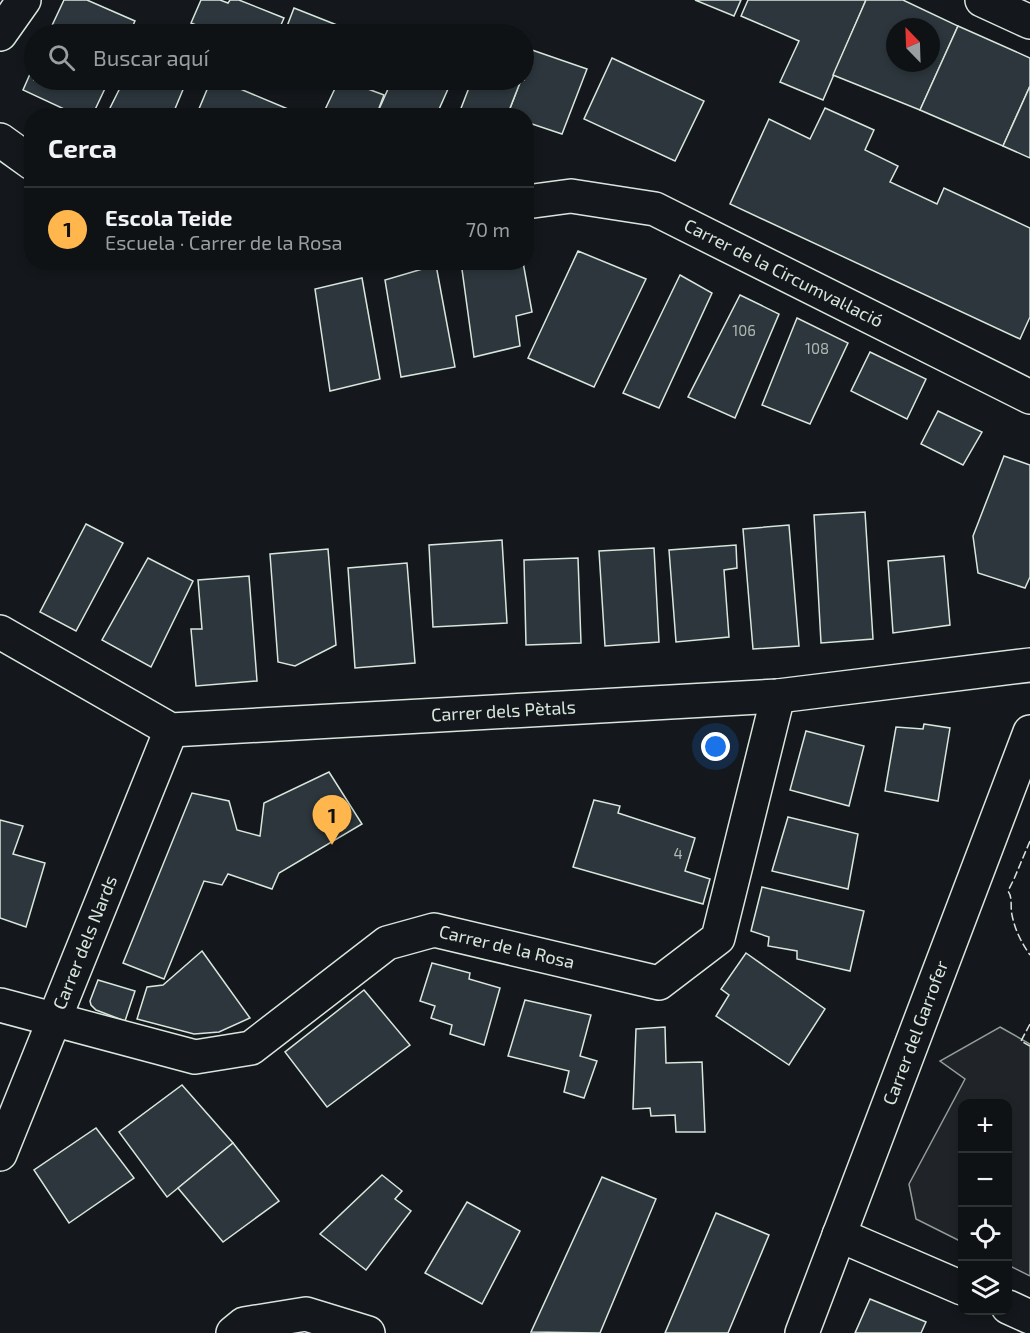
<!DOCTYPE html>
<html lang="es">
<meta charset="utf-8">
<style>
body{margin:0;font-family:"Exo 2",sans-serif;background:#181b1e;color:#f1f3f6}
.controls{position:absolute;right:18px;bottom:18px;display:grid;overflow:hidden;border-radius:12px;box-shadow:0 3px 9px #0003}
.controls button{width:54px;height:54px;display:grid;place-items:center;padding:0;border:0;border-bottom:2px solid #2f3234;background:#0f1215;color:#f1f3f6;font:30px sans-serif}
.compass{position:absolute;left:886px;top:18px;width:54px;height:54px;border-radius:50%;background:#0f1215;box-shadow:0 3px 9px #0003;rotate:337deg}
.you{position:absolute;left:716px;top:747px;width:21px;height:21px;margin:-15px;border:4px solid #fff;border-radius:50%;background:#1a73e8;box-shadow:0 0 0 9px #1a73e833}
.badge{display:grid;place-items:center;width:39px;height:39px;border-radius:50%;background:#ffb74d;color:#111;font-size:20px;font-weight:700}
.pin{position:absolute;translate:-50% -50px;filter:drop-shadow(0 2px 3px #0008)}
.pin::after{content:'';position:absolute;top:32px;width:21px;height:18px;background:inherit;clip-path:polygon(0 0,100% 0,50% 100%)}
.list{margin:0;padding:0;list-style:none}
h2{display:flex;justify-content:space-between;align-items:center;height:78px;margin:0;padding:0 24px;font-size:26px}
h2 small{font-size:20px;font-weight:400;color:#9b9ea0}
.list li{display:grid;grid-template-columns:39px 1fr auto;gap:18px;align-items:center;box-sizing:border-box;height:84px;padding:0 24px;border-top:2px solid #2f3234}
.list b{display:block;font-size:22px;white-space:nowrap}
.list p{margin:0;font-size:20px;white-space:nowrap;color:#9b9ea0}
.list em{font-size:20px;font-style:normal;color:#9b9ea0}
.icon{flex:none;width:33px;height:33px;fill:none;stroke:currentColor;stroke-width:2;stroke-linecap:round;stroke-linejoin:round}
.map{position:relative;flex:none;width:1030px;height:1333px;overflow:hidden}
.search{position:absolute;background:#0f1215;box-shadow:0 3px 9px #0003;left:24px;top:24px;width:510px;height:66px;display:flex;align-items:center;gap:15px;box-sizing:border-box;padding:0 21px;border-radius:33px;color:#9b9ea0;font-size:22px}
.panel{position:absolute;background:#0f1215;box-shadow:0 3px 9px #0003;left:24px;top:108px;width:510px;height:162px;border-radius:24px}
.map>svg:first-child{display:block}
.green{fill:#202428;stroke:#939e99;stroke-width:1.5}
.building{fill:#2c363c;stroke:#d8e6dc;stroke-width:1.5;fill-rule:evenodd}
.lines{fill:none;stroke-linecap:round;stroke-linejoin:round}
.street-casing{stroke:#d8e6dc;stroke-width:36}
.street{stroke:#14181c;stroke-width:33}
.fence{stroke:#d8e6dc;stroke-width:1.5;stroke-dasharray:8 3;stroke-linecap:butt}
.labels{text-anchor:middle;stroke-width:4.5;stroke-linejoin:round;paint-order:stroke}
.number-label{font-size:15px;fill:#adbab4}
.street-label{font-size:18px;fill:#d8e6dc;stroke:#14181c}
</style>
<div class="map">
<svg width="1030" height="1333" viewBox="0 0 1030 1333">
<rect width="100%" height="100%" fill="#14181c"/>
<!-- green -->
<polygon class="green" points="1000,1027 1030,1044 1030,1276 1008,1265 1008,1104 962,1104 962,1242 916,1219 909,1184 965,1079 940,1061"/>
<!-- building -->
<g class="building">
<polygon points="64,0 87,0 135,21 129,34 48,34"/>
<polygon points="201,0 220,0 228,3 230,0 239,0 284,18 277,34 245,34 241,33 240,34 212,34 213,32 191,23"/>
<polygon points="695,0 741,0 734,16"/>
<polygon points="748,0 866,0 823,100 780,82 799,41 741,16"/>
<path d="M 866,0 L 903,0 L 958,26 L 920,110 L 833,75 ZM 895,27 L 931,27 L 931,63 L 895,63 Z"/>
<polygon points="294,8 347,29 345,34 284,34"/>
<polygon points="958,26 1030,58 1030,86 1003,146 920,110"/>
<polygon points="532,50 587,69 562,134 526,122 526,116 507,116 521,80 524,80 524,73"/>
<polygon points="612,58 704,101 675,161 584,119"/>
<polygon points="34,65 34,80 109,80 92,116 79,116 23,90"/>
<polygon points="124,80 187,80 172,116 106,116"/>
<polygon points="211,80 219,80 295,112 293,116 196,116"/>
<polygon points="339,80 344,80 384,95 376,116 322,116"/>
<polygon points="392,80 452,80 436,116 376,116"/>
<polygon points="472,80 521,80 507,116 458,116"/>
<polygon points="1030,86 1030,158 1003,146"/>
<polygon points="825,108 874,130 865,150 898,166 890,182 937,204 944,188 1030,228 1030,317 1020,339 730,204 769,119 810,139"/>
<polygon points="578,251 646,279 594,387 528,358"/>
<polygon points="461,262 523,262 532,312 516,316 520,346 474,357"/>
<polygon points="436,265 455,367 401,377 385,280"/>
<polygon points="680,275 712,293 659,408 623,393"/>
<polygon points="362,278 380,379 330,391 315,289"/>
<polygon points="740,295 779,314 735,418 688,397"/>
<polygon points="797,318 848,343 810,424 762,405"/>
<polygon points="870,352 926,379 907,419 851,391"/>
<polygon points="938,411 982,432 963,465 921,444"/>
<polygon points="1004,456 1030,465 1030,577 1025,588 978,573 973,536"/>
<polygon points="865,512 873,639 821,643 814,515"/>
<polygon points="86,524 123,543 76,631 40,612"/>
<polygon points="789,525 799,646 753,649 743,529"/>
<polygon points="502,540 507,623 433,627 429,545"/>
<polygon points="736,545 737,568 724,570 729,637 676,642 669,550"/>
<polygon points="654,548 659,642 605,646 599,551"/>
<polygon points="328,549 336,645 295,666 278,662 270,554"/>
<polygon points="944,556 950,625 893,633 888,561"/>
<polygon points="148,558 193,581 151,667 102,640"/>
<polygon points="578,558 581,643 526,645 524,560"/>
<polygon points="407,563 415,663 355,668 348,568"/>
<polygon points="249,576 257,681 196,686 191,629 202,629 198,580"/>
<polygon points="924,724 950,728 938,801 885,791 896,727 923,729"/>
<polygon points="806,731 864,746 849,806 790,790"/>
<polygon points="329,772 362,824 279,873 272,889 228,874 222,885 204,881 164,979 123,963 192,793 229,801 237,830 260,836 264,803"/>
<polygon points="594,800 620,806 618,813 695,838 685,871 710,879 703,904 573,867"/>
<polygon points="788,817 858,834 848,889 772,871"/>
<polygon points="0,820 23,826 13,854 45,863 26,927 0,918"/>
<polygon points="762,887 864,911 850,971 797,959 797,951 768,946 769,937 751,931"/>
<polygon points="202,951 250,1018 219,1032 194,1034 137,1019 147,987 163,985"/>
<polygon points="746,953 825,1009 789,1065 716,1016 729,995 721,989"/>
<polygon points="432,963 470,973 469,979 500,988 484,1045 450,1034 452,1025 431,1018 435,1006 420,1001"/>
<polygon points="98,980 135,991 125,1021 96,1010 91,1005 90,1001"/>
<polygon points="364,990 410,1045 327,1107 285,1052"/>
<polygon points="525,1000 591,1015 580,1056 597,1061 584,1098 564,1092 569,1071 508,1056"/>
<polygon points="665,1027 666,1063 702,1062 705,1132 676,1132 675,1115 651,1116 650,1108 633,1109 636,1029"/>
<polygon points="182,1085 233,1143 167,1197 119,1132"/>
<polygon points="96,1128 134,1178 69,1223 34,1170"/>
<polygon points="233,1143 279,1201 223,1242 178,1188"/>
<polygon points="382,1175 402,1191 395,1199 411,1211 366,1270 320,1234"/>
<polygon points="602,1177 656,1199 600,1333 531,1332"/>
<polygon points="467,1202 520,1231 482,1304 425,1273"/>
<polygon points="716,1213 769,1235 728,1333 665,1333"/>
<polygon points="870,1299 926,1322 921,1333 855,1333"/>
</g>
<g class="lines">
<!-- street casing -->
<g class="street-casing">
<g id="street">
<polyline points="982,0 1030,22"/>
<polyline points="0,34 24,0"/>
<polyline points="0,140 32,163"/>
<path id="s1" d="M 526,202 L 571,196 L 655,209 L 1030,397"/>
<path id="s2" d="M 0,632 L 171,730 L 778,696 L 1030,665"/>
<path id="s3" d="M 0,1005 L 195,1057 L 251,1048 L 387,943 L 434,930 L 659,983 L 718,938 L 778,696"/>
<path id="s4" d="M 0,1154 L 171,730"/>
<polyline points="839,1235 962,1288"/>
<polyline points="1008,1307 1030,1317"/>
<polyline points="233,1333 244,1324 306,1314 368,1333"/>
<path id="s5" d="M 802,1333 L 1030,732"/>
</g>
</g>
<!-- street -->
<use href="#street" class="street"/>
<!-- fence -->
<g class="fence">
<path d="M 1030,841 L 1014,879 L 1008,891 C 1013,898 1010,906 1012,915 C 1015,930 1021,942 1030,955"/>
<polyline points="1030,1024 1021,1041 1030,1046"/>
</g>
</g>
<g class="labels">
<!-- number labels -->
<g class="number-label">
<text x="744" y="336">106</text>
<text x="817" y="354">108</text>
<text x="678" y="859">4</text>
</g>
<!-- street labels -->
<g class="street-label">
<text dy="6" stroke="none"><textPath href="#s1" startOffset="274">Carrer de la Circumval·lació</textPath></text>
<text dy="6" stroke="none"><textPath href="#s2" startOffset="530">Carrer dels Pètals</textPath></text>
<text dy="6" stroke="none"><textPath href="#s4" startOffset="228">Carrer dels Nards</textPath></text>
<text dy="6" stroke="none"><textPath href="#s3" startOffset="554">Carrer de la Rosa</textPath></text>
<text dy="6" stroke="none"><textPath href="#s5" startOffset="321">Carrer del Garrofer</textPath></text>
</g>
</g>
</svg>
<div class="controls">
<button>+</button>
<button>−</button>
<button><svg class="icon" aria-label="locate" viewBox="0 0 24 24"><circle cx="12" cy="12" r="6"/><path d="M12 2v4M12 18v4M2 12h4M18 12h4"/></svg></button>
<button><svg class="icon" aria-label="layers" viewBox="0 0 24 24"><path d="M12 4l9 5-9 5-9-5zM3 14l9 5 9-5"/></svg></button>
</div>
<svg class="compass" viewBox="-18 -18 36 36"><path d="M0-13l5 13h-10z" fill="#e53935"/><path d="M0 13l5-13h-10z" fill="#9b9ea0"/></svg>
<div class="you"></div>
<div class="pin badge" style="left:332px;top:845px">1</div>
<div class="search"><svg class="icon" aria-label="search" viewBox="0 0 24 24"><circle cx="10" cy="10" r="6"/><path d="M15 15l6 6"/></svg>Buscar aquí</div>
<section class="panel">
<h2>Cerca<small></small></h2>
<ul class="list">
<li><span class="badge">1</span><div><b>Escola Teide</b><p>Escuela · Carrer de la Rosa</p></div><em>70 m</em></li>
</ul>
</section>
</div>
